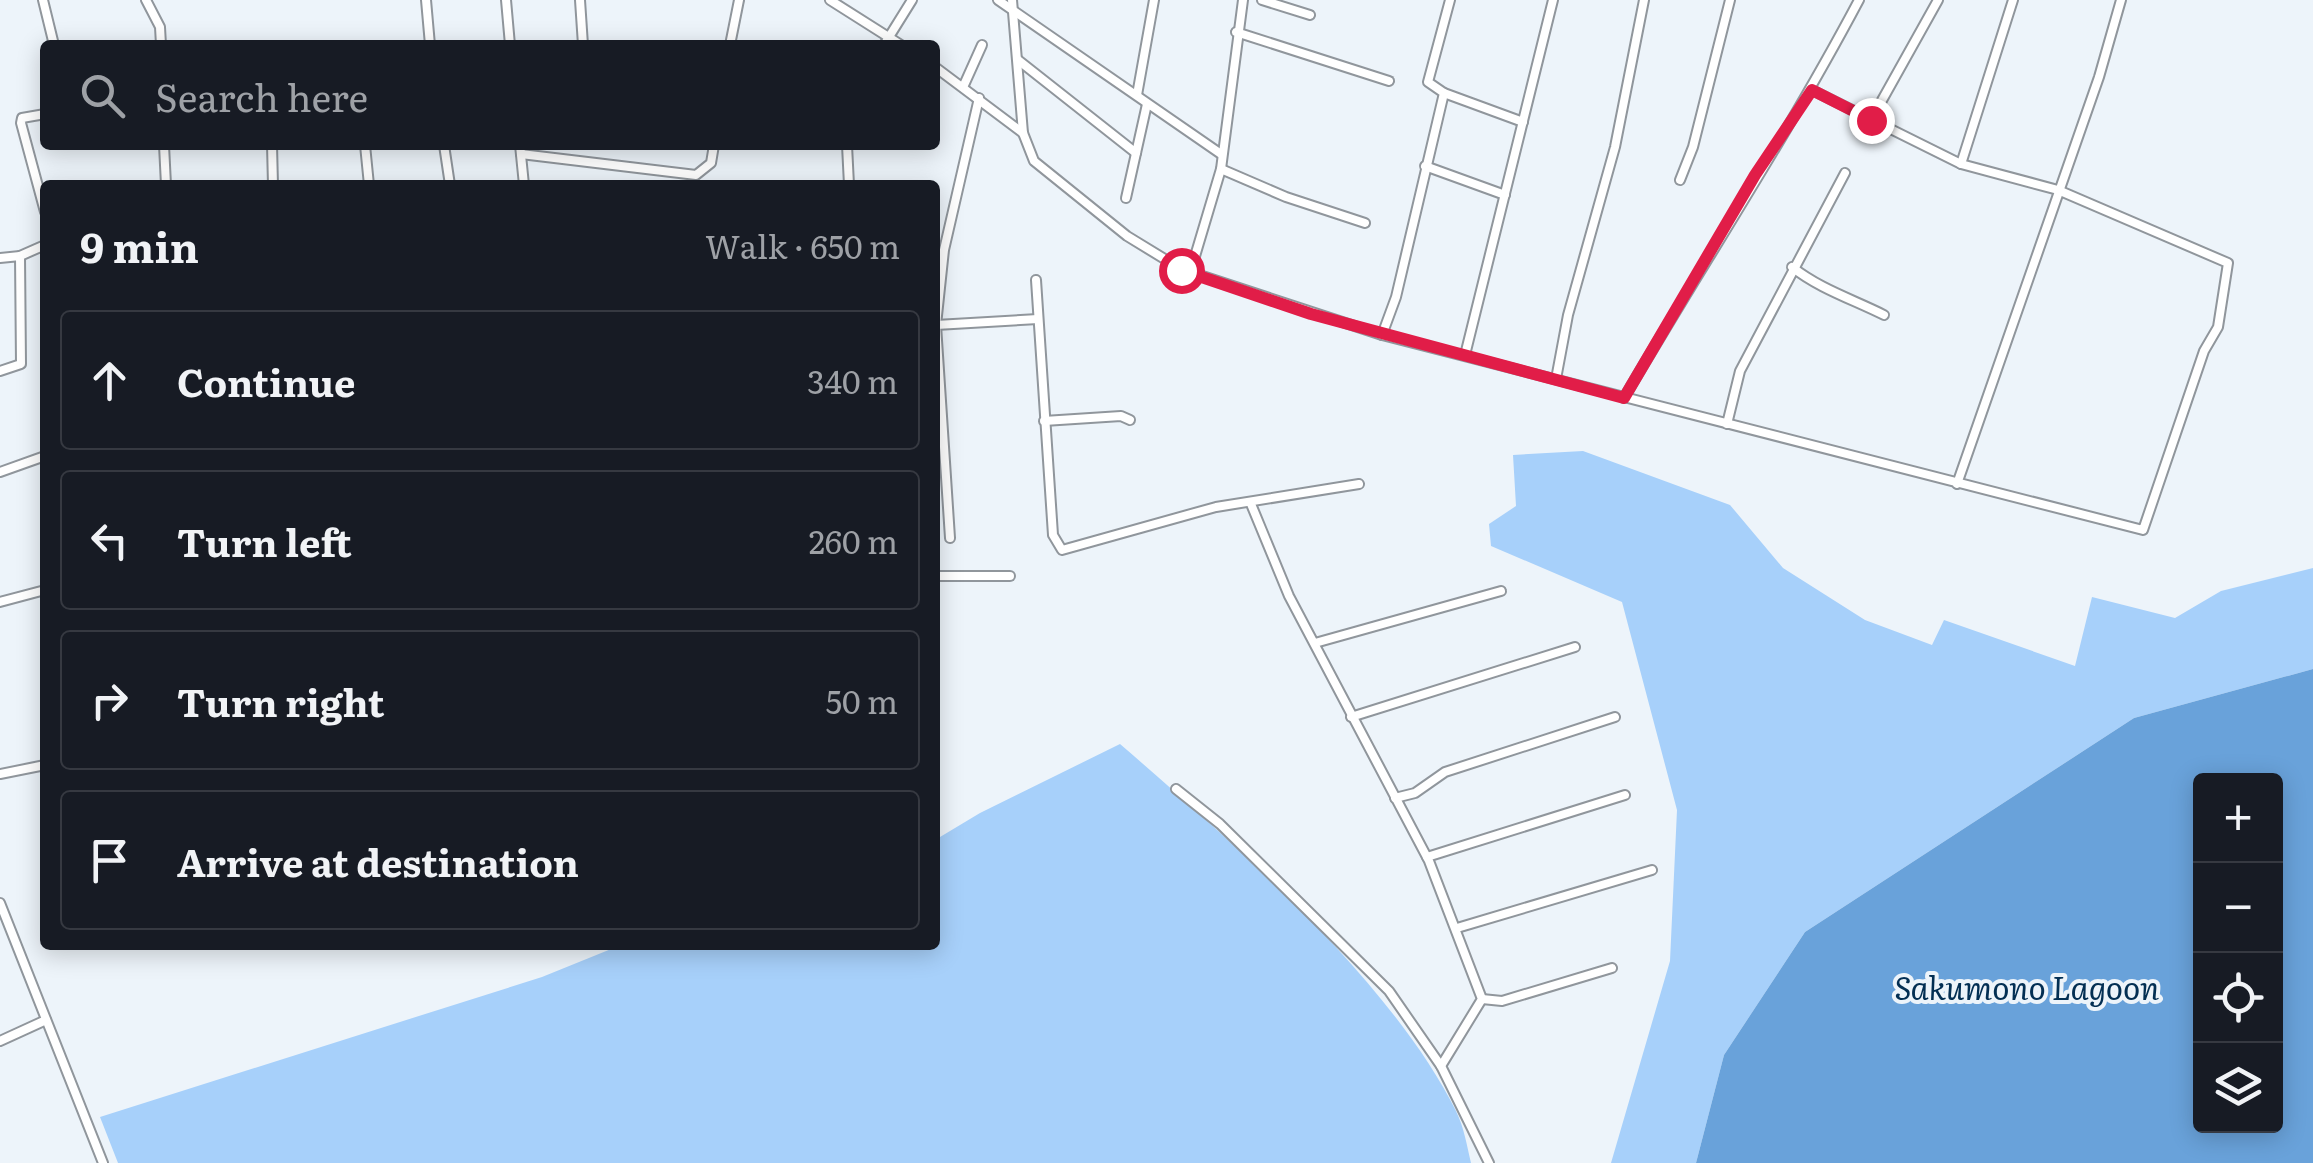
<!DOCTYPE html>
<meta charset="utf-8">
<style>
body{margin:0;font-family:Literata,serif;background:#242831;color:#f1f3f6}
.controls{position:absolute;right:30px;bottom:30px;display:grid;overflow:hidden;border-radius:10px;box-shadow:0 5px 25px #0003}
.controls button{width:90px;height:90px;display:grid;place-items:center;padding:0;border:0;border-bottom:2px solid #363941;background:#171b24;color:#f1f3f6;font:50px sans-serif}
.stop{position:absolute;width:30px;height:30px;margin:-22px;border:8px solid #e11d48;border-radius:50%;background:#fff}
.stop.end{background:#e11d48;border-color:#fff;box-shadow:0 2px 10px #0008}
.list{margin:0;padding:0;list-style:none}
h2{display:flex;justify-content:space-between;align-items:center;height:130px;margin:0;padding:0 40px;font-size:42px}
h2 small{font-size:32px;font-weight:400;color:#9ea1a6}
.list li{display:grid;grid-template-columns:65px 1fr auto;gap:30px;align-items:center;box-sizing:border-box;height:140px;margin:0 20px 20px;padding:0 20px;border:2px solid #363941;border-radius:10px}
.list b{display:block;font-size:38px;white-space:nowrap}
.list em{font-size:32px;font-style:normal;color:#9ea1a6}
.icon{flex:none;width:55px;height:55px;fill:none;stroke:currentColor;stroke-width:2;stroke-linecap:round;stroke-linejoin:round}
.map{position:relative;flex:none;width:2313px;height:1163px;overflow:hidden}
.search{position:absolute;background:#171b24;box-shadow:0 5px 25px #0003;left:40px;top:40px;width:900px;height:110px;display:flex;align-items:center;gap:25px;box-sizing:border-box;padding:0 35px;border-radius:10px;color:#9ea1a6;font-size:38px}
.panel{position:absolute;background:#171b24;box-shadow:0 5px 25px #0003;left:40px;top:180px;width:900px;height:770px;border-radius:10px}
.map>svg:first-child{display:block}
.green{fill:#a7d0fa}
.water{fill:#69a2da;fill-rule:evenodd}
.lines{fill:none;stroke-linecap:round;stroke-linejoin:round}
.street-casing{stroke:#90969c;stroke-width:12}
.street{stroke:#fff;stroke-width:8}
.route{stroke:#e11d48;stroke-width:12}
.labels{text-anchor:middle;stroke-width:8;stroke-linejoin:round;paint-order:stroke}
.water-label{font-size:32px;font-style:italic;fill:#032f53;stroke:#edf4fa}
</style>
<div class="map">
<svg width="2313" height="1163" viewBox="0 0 2313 1163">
<rect width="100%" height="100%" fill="#edf4fa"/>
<!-- green -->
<g class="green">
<polygon points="1583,451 1730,505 1783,568 1865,620 1932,645 1944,620 2075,666 2092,597 2175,618 2221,591 2313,568 2313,669 2134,718 1805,932 1724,1055 1696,1163 1611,1163 1670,961 1677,810 1622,602 1491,546 1489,524 1516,506 1513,455"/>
<path d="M 1120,744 C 1230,839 1392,982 1456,1111 C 1464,1127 1467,1146 1471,1163 L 118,1163 L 100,1117 L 542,977 L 621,945 L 935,945 L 935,840 L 980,813 Z"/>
</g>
<!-- water -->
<path class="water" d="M 2313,669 L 2313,1163 L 1696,1163 L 1724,1055 L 1805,932 L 2134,718 ZM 2200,780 L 2276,780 L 2276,1126 L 2200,1126 Z"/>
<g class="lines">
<!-- street casing -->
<g class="street-casing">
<g id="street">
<polyline points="43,0 54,45"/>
<polyline points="146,0 160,27 161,45"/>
<polyline points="426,0 430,45"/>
<polyline points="506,0 510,45"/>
<polyline points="580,0 583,45"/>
<polyline points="830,0 901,45"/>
<polyline points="998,0 1221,154"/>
<polyline points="1012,0 1023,133 1034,161 1127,236 1181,269 1382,335 2143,530 2204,351 2218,327 2228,263 2058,190 1961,164 1812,90"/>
<polyline points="1262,0 1310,15"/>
<polyline points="1236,32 1389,81"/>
<polyline points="730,45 739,0"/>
<polyline points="884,45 912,0"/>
<polyline points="1018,60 1136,153"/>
<polyline points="935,67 1023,133"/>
<polyline points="964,85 982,45"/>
<polyline points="1444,93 1523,122"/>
<polyline points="1137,95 1154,0"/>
<polyline points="45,114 22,118 21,123 45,212"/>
<polyline points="1871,120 1938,0"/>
<polyline points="164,145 166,185"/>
<polyline points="272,145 273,185"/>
<polyline points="365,145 369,185"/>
<polyline points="444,145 450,185"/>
<polyline points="520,145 524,185"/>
<polyline points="847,145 849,185"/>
<polyline points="521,154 696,175 711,163 714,145"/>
<polyline points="1961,164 2013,0"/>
<polyline points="1425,166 1505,195"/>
<polyline points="1221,169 1286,197 1365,223"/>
<polyline points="1680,180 1693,147 1730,0"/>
<polyline points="1126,198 1147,104"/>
<polyline points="20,256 45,245"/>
<polyline points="0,258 20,256 21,364 0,371"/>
<path d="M 1792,267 C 1820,289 1852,299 1884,315"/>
<polyline points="1190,273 1221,169 1243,0"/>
<polyline points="1036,280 1053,535 1062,550 1216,507 1359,484"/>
<polyline points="936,325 1038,319"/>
<polyline points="1382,335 1396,297 1444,93 1428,82 1450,0"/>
<polyline points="1465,355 1553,0"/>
<polyline points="1556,379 1568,315 1615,147 1644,0"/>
<path d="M 1624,398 C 1702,265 1787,136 1859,0"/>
<polyline points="1044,421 1121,416 1130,420"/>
<polyline points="1727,424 1740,371 1845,173"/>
<polyline points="0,472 45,456"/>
<polyline points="1957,484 2099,77 2121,0"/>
<polyline points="1251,504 1289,596 1429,861 1482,999 1441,1066"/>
<polyline points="950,538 936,325 944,250 979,98"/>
<polyline points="935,576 1010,576"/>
<polyline points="0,602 45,590"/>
<polyline points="1315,643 1501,591"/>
<polyline points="1351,717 1575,647"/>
<polyline points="0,774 45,765"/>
<polyline points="1176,789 1220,824 1389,991 1441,1066 1489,1163"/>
<polyline points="1395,798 1415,793 1445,772 1615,717"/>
<polyline points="1427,857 1625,795"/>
<polyline points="0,903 103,1163"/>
<polyline points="1457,928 1652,870"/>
<polyline points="1482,999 1502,1001 1612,968"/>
<polyline points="0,1041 46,1020"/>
</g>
</g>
<!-- street -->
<use href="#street" class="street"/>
</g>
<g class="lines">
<!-- route -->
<polyline class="route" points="1181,270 1311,314 1624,398 1755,175 1812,90 1871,120"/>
</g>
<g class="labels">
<!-- water labels -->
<g class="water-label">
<text x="2027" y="1000">Sakumono Lagoon</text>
</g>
</g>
</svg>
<div class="controls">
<button>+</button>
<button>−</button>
<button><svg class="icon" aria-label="locate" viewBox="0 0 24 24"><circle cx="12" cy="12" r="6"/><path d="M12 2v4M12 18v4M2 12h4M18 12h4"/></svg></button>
<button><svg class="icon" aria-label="layers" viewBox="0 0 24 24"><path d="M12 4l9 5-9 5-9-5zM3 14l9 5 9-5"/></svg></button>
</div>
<div class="stop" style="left:1181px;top:270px"></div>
<div class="stop end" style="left:1871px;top:120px"></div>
<div class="search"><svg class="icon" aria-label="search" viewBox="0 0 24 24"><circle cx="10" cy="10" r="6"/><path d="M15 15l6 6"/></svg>Search here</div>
<section class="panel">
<h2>9 min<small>Walk · 650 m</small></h2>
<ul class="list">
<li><svg class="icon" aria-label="ahead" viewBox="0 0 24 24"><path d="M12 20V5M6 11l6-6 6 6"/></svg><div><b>Continue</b></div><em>340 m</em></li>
<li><svg class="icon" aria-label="left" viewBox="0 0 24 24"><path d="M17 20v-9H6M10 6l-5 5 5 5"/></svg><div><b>Turn left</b></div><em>260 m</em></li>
<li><svg class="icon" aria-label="right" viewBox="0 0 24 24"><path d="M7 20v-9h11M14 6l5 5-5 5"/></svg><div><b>Turn right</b></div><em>50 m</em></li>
<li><svg class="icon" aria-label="arrive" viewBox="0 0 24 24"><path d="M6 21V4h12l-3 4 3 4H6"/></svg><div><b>Arrive at destination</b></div></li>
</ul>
</section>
</div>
